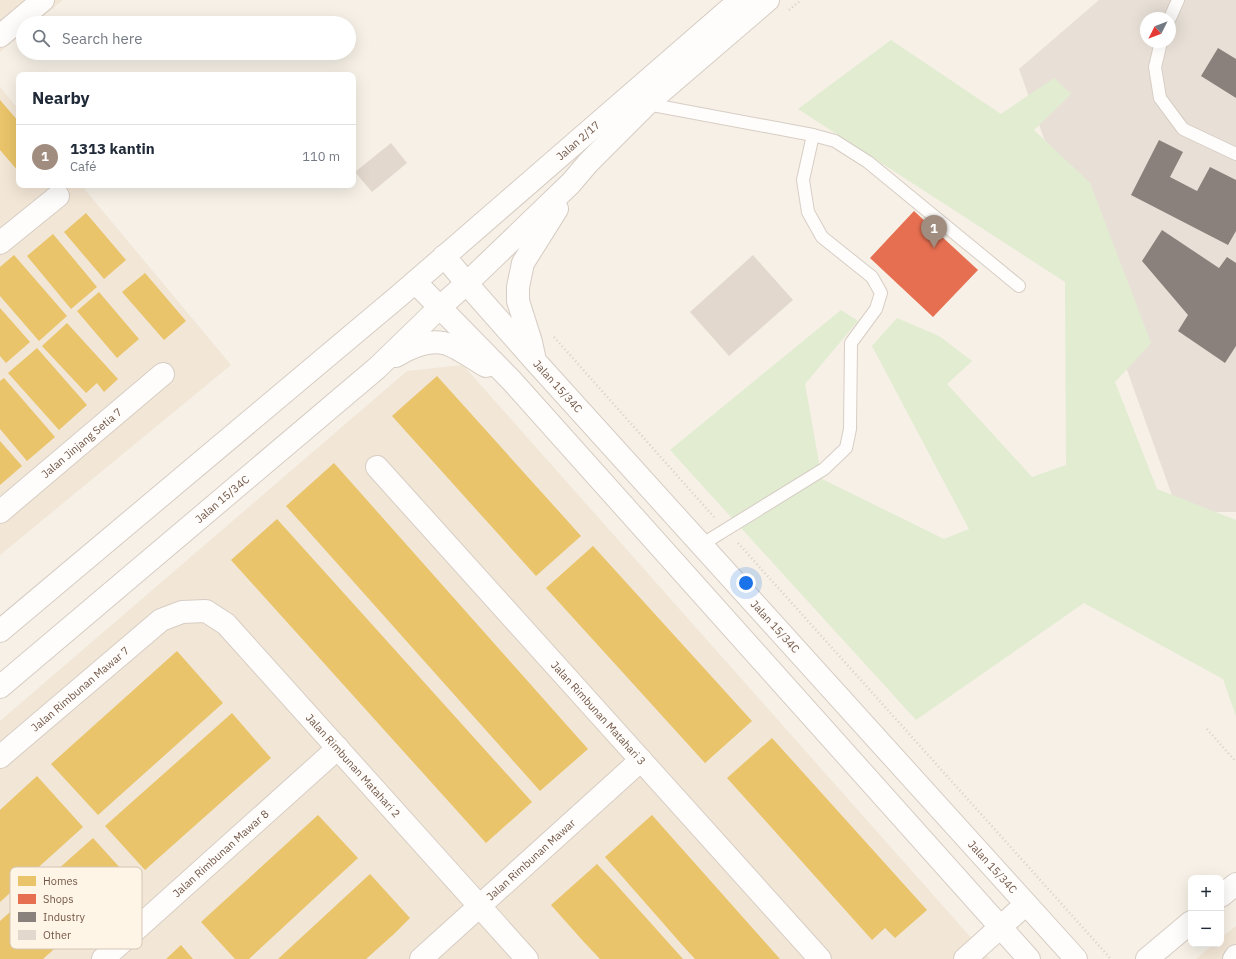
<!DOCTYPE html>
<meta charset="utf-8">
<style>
body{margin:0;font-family:"IBM Plex Sans",sans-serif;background:#f2f2f3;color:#1f2937}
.controls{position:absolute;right:12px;bottom:12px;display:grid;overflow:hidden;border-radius:8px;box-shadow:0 4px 16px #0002}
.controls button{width:36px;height:36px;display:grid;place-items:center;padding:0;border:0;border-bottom:1px solid #e0e1e3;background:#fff;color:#1f2937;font:20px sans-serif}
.compass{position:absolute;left:1140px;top:12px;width:36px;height:36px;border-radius:50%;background:#fff;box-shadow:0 4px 16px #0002;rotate:228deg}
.you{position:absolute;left:746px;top:583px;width:14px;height:14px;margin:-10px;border:3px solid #fff;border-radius:50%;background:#1a73e8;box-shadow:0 0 0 6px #1a73e833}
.badge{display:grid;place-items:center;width:26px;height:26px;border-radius:50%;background:#a18d7f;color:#fff;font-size:13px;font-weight:700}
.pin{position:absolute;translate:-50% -33px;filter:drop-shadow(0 1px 2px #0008)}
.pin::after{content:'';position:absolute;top:21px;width:14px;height:12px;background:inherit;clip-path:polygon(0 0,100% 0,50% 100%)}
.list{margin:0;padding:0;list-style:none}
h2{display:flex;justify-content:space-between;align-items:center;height:52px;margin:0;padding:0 16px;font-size:17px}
h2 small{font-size:13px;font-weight:400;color:#747a83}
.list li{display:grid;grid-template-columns:26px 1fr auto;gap:12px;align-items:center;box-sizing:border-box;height:64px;padding:0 16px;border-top:1px solid #e0e1e3}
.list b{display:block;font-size:15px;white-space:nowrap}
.list p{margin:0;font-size:13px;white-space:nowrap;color:#747a83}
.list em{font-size:13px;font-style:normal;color:#747a83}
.icon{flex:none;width:22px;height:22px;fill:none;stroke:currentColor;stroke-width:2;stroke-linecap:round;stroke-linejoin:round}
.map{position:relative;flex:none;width:1236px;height:959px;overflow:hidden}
.search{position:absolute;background:#fff;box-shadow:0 4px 16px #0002;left:16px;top:16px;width:340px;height:44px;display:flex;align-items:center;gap:10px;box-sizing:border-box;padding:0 14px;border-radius:22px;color:#747a83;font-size:15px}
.panel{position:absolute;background:#fff;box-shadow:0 4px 16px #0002;left:16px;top:72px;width:340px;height:116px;border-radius:8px}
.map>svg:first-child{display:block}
.residential{fill:#f2e6d6}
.industrial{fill:#e8e0d7;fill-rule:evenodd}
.green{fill:#e1ecd1}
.homes{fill:#e9c46a}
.shops{fill:#e76f51}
.industry{fill:#8a817c}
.building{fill:#e2d8ce}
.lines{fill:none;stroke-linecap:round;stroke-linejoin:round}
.lane-casing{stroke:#d7cdc4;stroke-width:14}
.street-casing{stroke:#d7cdc4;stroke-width:24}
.secondary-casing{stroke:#d6ccc3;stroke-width:24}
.path{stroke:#d7cfc9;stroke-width:2.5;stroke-dasharray:1 3;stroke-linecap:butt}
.lane{stroke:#fefdfb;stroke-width:12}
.street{stroke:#fefdfb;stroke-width:22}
.secondary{stroke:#fefdfb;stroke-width:22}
.labels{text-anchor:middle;stroke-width:4;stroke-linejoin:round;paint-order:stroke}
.street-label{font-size:11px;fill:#735747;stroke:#fff5e6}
.key{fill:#fff5e6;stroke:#d5c6b6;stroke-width:1}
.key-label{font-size:11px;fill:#735747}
</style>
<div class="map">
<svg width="1236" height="959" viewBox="0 0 1236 959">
<rect width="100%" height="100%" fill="#f6f0e6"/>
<!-- residential -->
<g class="residential">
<polygon points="0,0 63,0 35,23 23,23 23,33 0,52"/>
<polygon points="0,87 19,110 19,185 81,185 231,365 0,555"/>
<polygon points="463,365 990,959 0,959 0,721 407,371"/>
<polygon points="1236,926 1236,959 1196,959 1214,944 1221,944 1221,938"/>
</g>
<!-- industrial -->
<path class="industrial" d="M 1099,0 L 1236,0 L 1236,512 L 1178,512 L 1019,69 ZM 1146,18 L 1170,18 L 1170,42 L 1146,42 Z"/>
<!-- green -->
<polygon class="green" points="891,40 1001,114 1054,78 1071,94 1034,130 1090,183 1151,343 1115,382 1157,489 1236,520 1236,716 1223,679 1084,603 916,720 670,450 841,310 858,321 805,384 822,479 944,539 969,529 872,346 897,318 939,336 972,361 947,384 1032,477 1066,465 1065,282 798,109"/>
<!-- homes -->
<g class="homes">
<polygon points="0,100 19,122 19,172 0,150"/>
<polygon points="86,213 126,260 104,279 64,232"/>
<polygon points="53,234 97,287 71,309 27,256"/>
<polygon points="14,255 67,316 39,341 0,296 0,267"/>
<polygon points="145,273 186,321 164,340 122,292"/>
<polygon points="99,292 139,339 117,358 77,311"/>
<polygon points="0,308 30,342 6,363 0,356"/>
<polygon points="67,323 118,379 104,392 97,383 86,393 42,346"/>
<polygon points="37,348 87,405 59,430 8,373"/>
<polygon points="437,376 581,536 536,576 392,416"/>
<polygon points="4,378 55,437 27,461 0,429 0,381"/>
<polygon points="0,441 22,466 0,485"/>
<polygon points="334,463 588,749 540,791 286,506"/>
<polygon points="277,519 532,802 486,843 231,560"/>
<polygon points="593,546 752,721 705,763 546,588"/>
<polygon points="177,651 223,703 98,815 51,764"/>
<polygon points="232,713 271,758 145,870 105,826"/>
<polygon points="772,738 927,910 895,938 885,928 872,940 727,778"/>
<polygon points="37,776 83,827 0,902 0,810"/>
<polygon points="318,815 358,858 249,959 235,959 201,922"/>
<polygon points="652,815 780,959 695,959 684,947 605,857"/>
<polygon points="93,838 131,880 43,959 0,959 0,921"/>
<polygon points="597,864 613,881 683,959 600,959 583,941 551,905"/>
<polygon points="370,874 410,918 394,934 366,959 278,959"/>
<polygon points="181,945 193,959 166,959"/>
</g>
<!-- shops -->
<polygon class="shops" points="914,211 978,270 933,317 870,258"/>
<!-- industry -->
<g class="industry">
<polygon points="1218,48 1236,59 1236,98 1201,76"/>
<polygon points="1159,140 1183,152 1170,177 1197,191 1210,167 1236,180 1236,231 1228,245 1131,195"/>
<polygon points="1162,230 1219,268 1227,257 1236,263 1236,346 1225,363 1178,331 1188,315 1142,261"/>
</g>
<!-- building -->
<g class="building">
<polygon points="391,143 407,163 372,192 355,172"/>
<polygon points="753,255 793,300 729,356 690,312"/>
</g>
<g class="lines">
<!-- lane casing -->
<g class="lane-casing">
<g id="lane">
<polyline points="1170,18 1178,0"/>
<polyline points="1161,42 1155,67 1160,98 1183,129 1236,154"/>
<polyline points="647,104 813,135 835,141 868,162 1019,286"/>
<polyline points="701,545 824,469 846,448 850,429 851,343 876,309 881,293 872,277 822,237 808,212 803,180 813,135"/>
</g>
</g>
<!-- street casing -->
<g class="street-casing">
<g id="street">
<polyline points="0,36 43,0"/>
<polyline points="0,243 58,196"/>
<path id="s1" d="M 377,467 L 820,959"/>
<path id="s2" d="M 0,512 L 163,374"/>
<path id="s3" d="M 0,757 L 161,620 L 182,612 L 206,611 L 226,624 L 527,959"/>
<polyline points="1221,896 1236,884"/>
<path id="s4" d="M 103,959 L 338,748"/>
<path id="s5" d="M 421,959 L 641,760"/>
<polyline points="965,959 1026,904"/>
<polyline points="1147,959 1191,922"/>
<polyline points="1234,959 1236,956"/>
</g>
</g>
<!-- secondary casing -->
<g class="secondary-casing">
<g id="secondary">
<path id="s6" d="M 444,256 L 475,293 L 535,361 L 1076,959"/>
<polyline points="415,282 512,381 1029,959"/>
<path d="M 396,356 C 409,348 427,340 443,343 C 453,344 477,361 486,366"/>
<polyline points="534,356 531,342 518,301 518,287 523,263 557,209"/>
<path id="s7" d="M 0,631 L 400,295 L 740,0"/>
<path id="s8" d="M 0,687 L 377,368 L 440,307 L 467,283 L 571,183 L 588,163 L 647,104 L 768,0"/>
</g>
</g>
<!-- path -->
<g class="path">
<polyline points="789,10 801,0"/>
<polyline points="554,337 714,517"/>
<polyline points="738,543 1111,959"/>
<polyline points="1207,729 1236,762"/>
</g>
<!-- lane -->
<use href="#lane" class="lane"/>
<!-- street -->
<use href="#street" class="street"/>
<!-- secondary -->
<use href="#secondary" class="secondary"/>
</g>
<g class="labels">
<!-- street labels -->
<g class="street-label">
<text dy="4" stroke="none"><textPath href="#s7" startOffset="758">Jalan 2/17</textPath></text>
<text dy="4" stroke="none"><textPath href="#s6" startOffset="173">Jalan 15/34C</textPath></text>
<text dy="4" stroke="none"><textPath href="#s2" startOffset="107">Jalan Jinjang Setia 7</textPath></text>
<text dy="4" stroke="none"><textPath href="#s8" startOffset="291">Jalan 15/34C</textPath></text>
<text dy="4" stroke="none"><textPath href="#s6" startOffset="497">Jalan 15/34C</textPath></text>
<text dy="4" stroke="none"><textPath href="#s3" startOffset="105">Jalan Rimbunan Mawar 7</textPath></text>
<text dy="4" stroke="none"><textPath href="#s1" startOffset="331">Jalan Rimbunan Matahari 3</textPath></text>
<text dy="4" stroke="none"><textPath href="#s3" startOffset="472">Jalan Rimbunan Matahari 2</textPath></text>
<text dy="4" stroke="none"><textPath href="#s4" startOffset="158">Jalan Rimbunan Mawar 8</textPath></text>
<text dy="4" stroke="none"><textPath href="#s5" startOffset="148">Jalan Rimbunan Mawar</textPath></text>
<text dy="4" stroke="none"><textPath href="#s6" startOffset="821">Jalan 15/34C</textPath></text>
</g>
</g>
<!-- legend -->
<rect x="10" y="867" width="132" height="82" rx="6" class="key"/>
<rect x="18" y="876" width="18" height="10" fill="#e9c46a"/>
<rect x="18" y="894" width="18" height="10" fill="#e76f51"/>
<rect x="18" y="912" width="18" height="10" fill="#8a817c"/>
<rect x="18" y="930" width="18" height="10" fill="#e2d8ce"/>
<g class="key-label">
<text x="43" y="885">Homes</text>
<text x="43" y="903">Shops</text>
<text x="43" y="921">Industry</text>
<text x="43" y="939">Other</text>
</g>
</svg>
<div class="controls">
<button>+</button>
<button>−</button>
</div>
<svg class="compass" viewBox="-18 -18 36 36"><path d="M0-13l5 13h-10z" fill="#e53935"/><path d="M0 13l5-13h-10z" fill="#747a83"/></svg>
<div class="you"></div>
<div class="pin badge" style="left:934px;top:248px">1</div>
<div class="search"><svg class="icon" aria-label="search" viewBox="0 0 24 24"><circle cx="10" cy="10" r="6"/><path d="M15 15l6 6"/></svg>Search here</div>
<section class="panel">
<h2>Nearby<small></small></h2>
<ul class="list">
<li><span class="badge">1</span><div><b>1313 kantin</b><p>Café</p></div><em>110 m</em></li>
</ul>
</section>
</div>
